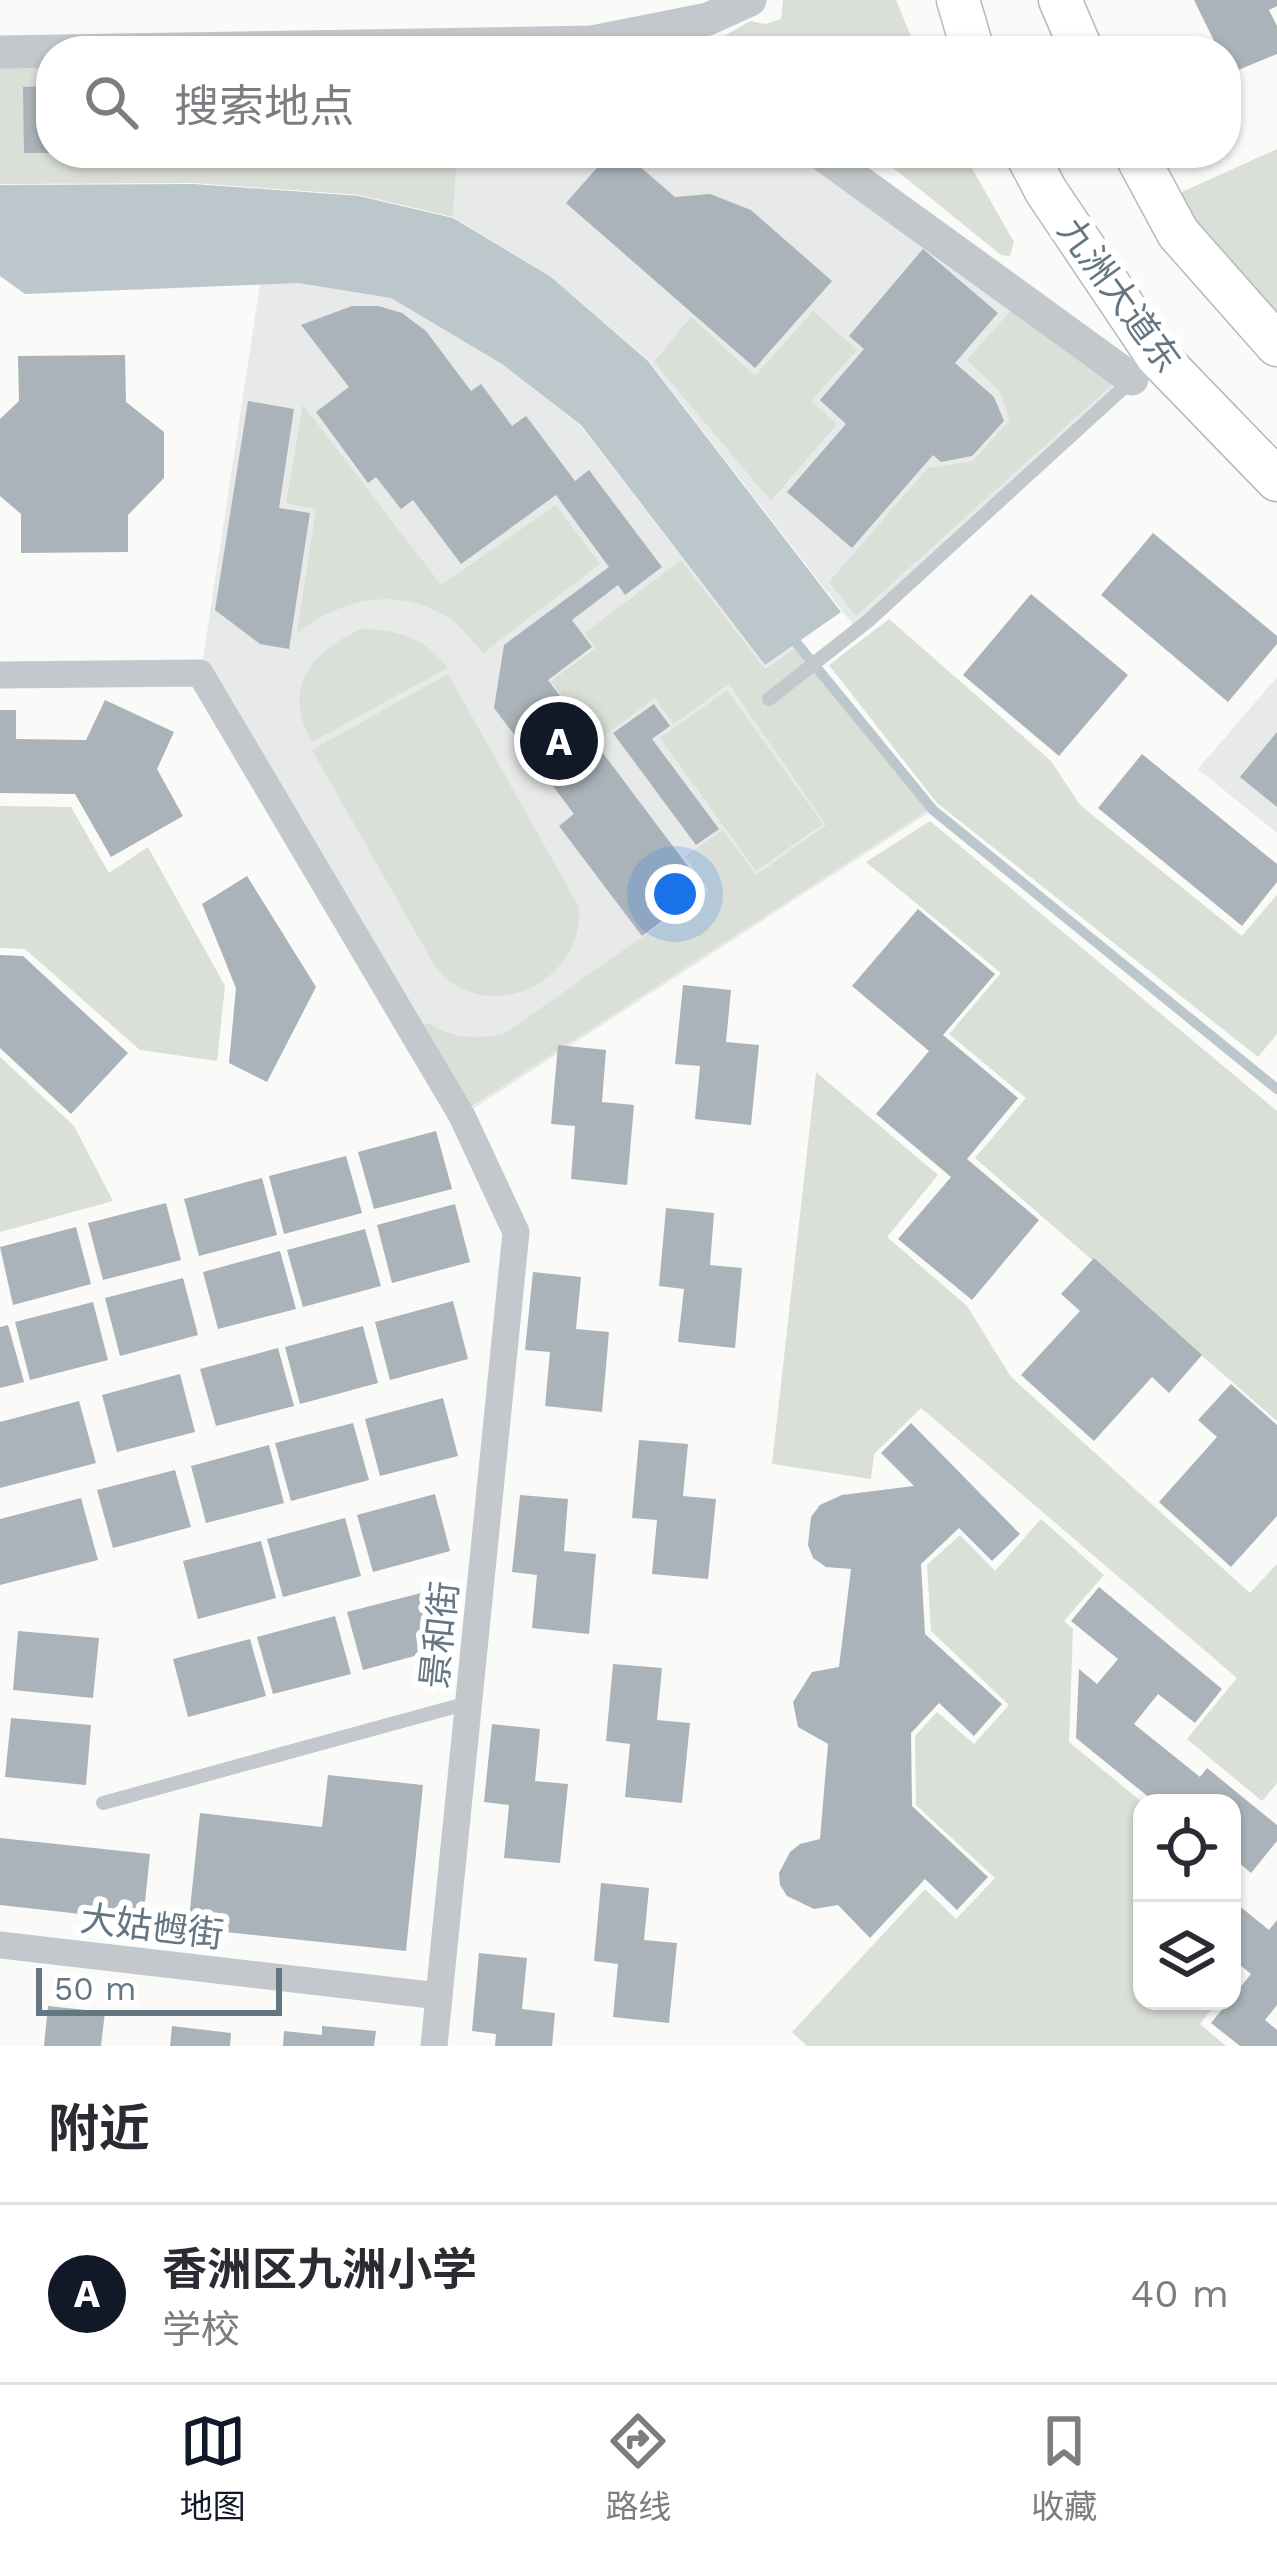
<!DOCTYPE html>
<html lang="zh">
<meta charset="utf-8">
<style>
body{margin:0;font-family:"Work Sans","Noto Sans SC",sans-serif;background:#f2f2f3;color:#2b2b33}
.controls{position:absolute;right:36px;bottom:36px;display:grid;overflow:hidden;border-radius:24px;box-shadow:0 3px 9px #0004}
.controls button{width:108px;height:108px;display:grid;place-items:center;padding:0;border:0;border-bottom:3px solid #e1e1e2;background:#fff;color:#2b2b33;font:60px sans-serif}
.scale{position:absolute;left:36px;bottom:30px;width:246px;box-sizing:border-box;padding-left:12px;border:6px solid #657683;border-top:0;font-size:33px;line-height:42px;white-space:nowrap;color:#657683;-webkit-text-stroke:9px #fff;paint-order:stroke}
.you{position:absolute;left:675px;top:894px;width:42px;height:42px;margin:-30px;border:9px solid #fff;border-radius:50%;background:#1a73e8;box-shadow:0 0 0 18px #1a73e833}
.badge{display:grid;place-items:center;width:78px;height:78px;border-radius:50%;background:#111827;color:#fff;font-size:39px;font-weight:700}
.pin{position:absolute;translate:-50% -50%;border:6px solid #fff;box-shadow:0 3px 12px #0006}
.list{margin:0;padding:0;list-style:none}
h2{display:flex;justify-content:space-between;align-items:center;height:156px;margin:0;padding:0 48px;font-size:51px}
h2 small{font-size:39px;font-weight:400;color:#7c7c81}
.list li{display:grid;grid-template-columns:78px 1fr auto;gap:36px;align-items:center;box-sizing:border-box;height:180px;padding:0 48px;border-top:3px solid #e1e1e2}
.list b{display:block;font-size:45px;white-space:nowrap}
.list p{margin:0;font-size:39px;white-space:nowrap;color:#7c7c81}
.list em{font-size:39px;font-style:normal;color:#7c7c81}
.icon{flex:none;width:66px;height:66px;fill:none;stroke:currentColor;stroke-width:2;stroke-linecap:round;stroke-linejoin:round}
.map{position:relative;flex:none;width:1277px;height:2046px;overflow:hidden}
.search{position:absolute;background:#fff;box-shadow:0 3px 9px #0004;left:36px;right:36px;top:36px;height:132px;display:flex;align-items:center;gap:30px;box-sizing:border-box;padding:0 42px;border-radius:48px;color:#7c7c81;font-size:45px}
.sheet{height:336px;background:#fff}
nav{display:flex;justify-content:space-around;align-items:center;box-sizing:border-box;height:168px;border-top:3px solid #e1e1e2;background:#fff;font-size:33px;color:#7c7c81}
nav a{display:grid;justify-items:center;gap:6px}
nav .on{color:#111827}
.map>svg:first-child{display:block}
.built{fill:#e8e9e9}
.green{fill:#dadfd7}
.water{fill:#bbc7cb}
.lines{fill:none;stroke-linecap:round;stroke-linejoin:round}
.stream{stroke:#bbc7cb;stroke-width:10}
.building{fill:#aab3b9}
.primary-casing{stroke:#b5babe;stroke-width:45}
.service{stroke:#c3c8cc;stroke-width:14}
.minor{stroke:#c3c8cc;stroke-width:27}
.tertiary{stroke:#c3c8cc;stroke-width:33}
.primary{stroke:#fff;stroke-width:42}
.labels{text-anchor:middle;stroke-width:12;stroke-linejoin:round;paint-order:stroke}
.street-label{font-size:36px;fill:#657683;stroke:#fff}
</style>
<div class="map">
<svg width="1277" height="2046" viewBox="0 0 1277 2046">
<rect width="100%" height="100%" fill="#fafaf8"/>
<!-- built -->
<g class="built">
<polygon points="457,153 819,153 1132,379 856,629 648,360 551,277 453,217"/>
<polygon points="298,283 391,298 502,364 580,425 764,664 796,644 933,810 462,1116 201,672 260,284"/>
<polygon points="1277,677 1277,833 1198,769"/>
</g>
<!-- green -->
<g class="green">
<polygon points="783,0 896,0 917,51 701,51 700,44 726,35 750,21 766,24 781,19"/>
<polygon points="0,52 51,52 51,153 457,153 453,217 359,195 194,183 0,184"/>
<polygon points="1277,149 1277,327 1171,197"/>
<polygon points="875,153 963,153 1014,242 1010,256 1001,255"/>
<polygon points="1015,306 1116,381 856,616 829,582 928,468 973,461 1010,420 1000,392 967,360"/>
<polygon points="813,311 857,350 811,401 837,424 771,501 654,362 691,317 755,376"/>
<path d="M 303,405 L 441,585 L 556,505 L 600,564 L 483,653 C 473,642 462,626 449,618 C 399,586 340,597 297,634 L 316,509 L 286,503 Z"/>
<path d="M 681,560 L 765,669 L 796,648 L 928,810 L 464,1111 L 414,1028 L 428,1023 C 454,1039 474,1039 504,1034 L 709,890 L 685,856 L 723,830 L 756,875 L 826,825 L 729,684 L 674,724 L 655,698 L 597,741 L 551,681 L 596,648 L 585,633 Z"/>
<polygon points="889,619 1051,761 1080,805 1242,936 1277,895 1277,1034 1258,1057 937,803 829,665"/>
<path d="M 362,629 C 397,629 427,639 447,668 L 312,742 C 281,687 311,651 362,629 Z"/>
<path d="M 448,674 L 579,907 C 585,980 490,1030 436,968 L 312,750 Z"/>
<polygon points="727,690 823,824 756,871 660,738"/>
<polygon points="0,806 71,807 109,873 148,847 225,986 217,1061 140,1050 25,949 0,948"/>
<polygon points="930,821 1277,1111 1277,1421 975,1158 1026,1098 949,1034 1001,973 866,862"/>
<polygon points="0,1057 74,1126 113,1201 0,1232"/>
<polygon points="816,1072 938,1175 887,1237 967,1306 1011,1377 1250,1593 1277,1564 1277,1783 1262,1801 1187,1739 1237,1678 921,1408 874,1454 871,1479 772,1464"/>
<polygon points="1041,1519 1104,1575 1064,1621 1073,1629 1069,1742 1143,1803 1142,1881 1136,1889 1142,1894 1142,2001 1218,2001 1200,2024 1226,2046 807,2046 792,2032 925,1889 956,1919 995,1878 916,1805 915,1736 937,1712 974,1744 1009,1705 931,1631 927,1565 960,1535 995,1571"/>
</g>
<!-- water -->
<polygon class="water" points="194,184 359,196 453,218 551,277 648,361 841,612 765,665 581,425 502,364 391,298 298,283 25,294 0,276 0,185"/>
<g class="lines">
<!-- stream -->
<polyline class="stream" points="790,635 933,810 1277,1089"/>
</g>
<!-- building -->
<g class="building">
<polygon points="1194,0 1277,0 1277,6 1269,10 1277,26 1277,54 1231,73 1226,51 1219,51"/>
<polygon points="51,86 51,153 24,153 23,87"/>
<polygon points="610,153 624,153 675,197 710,194 751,210 832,281 755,368 566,203"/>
<polygon points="923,249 998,313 955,363 994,397 1004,421 972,456 941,462 933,455 852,548 787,492 846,424 820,400 864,349 849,336"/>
<polygon points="352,306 378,306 402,313 426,331 471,391 481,384 512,426 526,416 575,481 589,470 662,567 625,595 618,585 572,620 592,647 548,680 705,889 642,936 559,826 574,814 494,708 504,645 609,567 556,495 461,564 413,500 401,509 376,477 368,483 316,412 349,387 301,325"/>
<polygon points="125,355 126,402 164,432 164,478 128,515 128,552 21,553 21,514 0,496 0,419 19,401 18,356"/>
<polygon points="248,401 294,409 279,508 310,513 289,649 260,644 215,610"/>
<polygon points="1153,533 1277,636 1277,644 1228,702 1101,595"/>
<polygon points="1031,594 1128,675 1059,756 963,675"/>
<polygon points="105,700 174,732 157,769 183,816 111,857 75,794 0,793 0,710 16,710 16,739 86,740"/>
<polygon points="654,704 670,726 652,739 719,829 696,845 613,733"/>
<polygon points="1277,732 1277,807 1240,777"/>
<polygon points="1142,754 1277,864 1277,882 1242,926 1098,808"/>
<polygon points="247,876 316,987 267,1082 229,1063 236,988 202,904"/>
<polygon points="918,909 995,974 943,1035 1018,1098 967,1159 1039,1220 972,1300 898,1239 951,1177 876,1114 929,1051 852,986"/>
<polygon points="0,955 23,956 128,1053 71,1114 0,1048"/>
<polygon points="683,985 731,990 726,1042 759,1045 751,1125 695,1119 700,1066 675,1064"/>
<polygon points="558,1045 606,1050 602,1102 634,1105 627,1185 571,1179 575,1126 551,1124"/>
<polygon points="436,1131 452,1189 374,1209 358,1152"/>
<polygon points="346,1156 362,1213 284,1234 269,1176"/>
<polygon points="262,1178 277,1235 199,1256 184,1199"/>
<polygon points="166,1203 181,1260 103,1280 88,1223"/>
<polygon points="455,1204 470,1262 392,1283 377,1225"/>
<polygon points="666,1208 714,1213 710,1265 742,1268 735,1348 678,1342 684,1289 659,1286"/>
<polygon points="76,1227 91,1284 13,1305 0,1247"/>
<polygon points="365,1229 381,1286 303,1307 287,1250"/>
<polygon points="280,1251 296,1309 218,1329 203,1272"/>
<polygon points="1094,1258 1202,1355 1169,1393 1152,1377 1094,1441 1021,1375 1080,1311 1061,1294"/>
<polygon points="533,1272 581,1277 576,1329 609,1332 602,1412 545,1406 550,1352 525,1350"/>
<polygon points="183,1278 198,1335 120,1356 105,1298"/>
<polygon points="453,1301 468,1359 390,1380 375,1322"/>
<polygon points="93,1302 108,1360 30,1380 15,1322"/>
<polygon points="8,1325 24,1382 0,1388 0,1327"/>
<polygon points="363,1326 378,1383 300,1404 285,1347"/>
<polygon points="278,1348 294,1406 216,1426 200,1369"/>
<polygon points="180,1374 195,1432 117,1452 102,1395"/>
<polygon points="1231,1384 1277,1425 1277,1516 1231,1567 1159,1502 1217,1437 1198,1420"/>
<polygon points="443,1398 458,1456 380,1476 365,1419"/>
<polygon points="79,1401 96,1463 0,1488 0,1422"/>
<polygon points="353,1423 369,1480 291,1501 275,1443"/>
<polygon points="911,1423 1020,1534 992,1561 959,1528 921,1564 925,1634 1002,1704 974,1736 939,1703 911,1733 912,1806 988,1877 957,1910 925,1879 870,1938 838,1905 814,1909 787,1896 780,1885 779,1873 790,1852 800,1844 820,1839 828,1744 798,1727 793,1702 812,1672 839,1667 851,1569 826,1567 813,1558 808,1545 811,1517 820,1505 842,1495 914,1486 881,1453"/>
<polygon points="639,1440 688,1444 683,1496 716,1499 708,1579 652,1574 657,1520 632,1518"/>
<polygon points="269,1445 284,1503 206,1523 191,1466"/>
<polygon points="175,1470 191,1527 113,1548 97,1490"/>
<polygon points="435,1494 450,1551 373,1572 357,1515"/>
<polygon points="520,1495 568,1499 564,1551 596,1554 589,1634 532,1628 537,1575 512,1572"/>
<polygon points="81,1498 98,1560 0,1585 0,1519"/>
<polygon points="345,1518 361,1576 283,1597 267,1539"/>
<polygon points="261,1541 276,1598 198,1619 183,1561"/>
<polygon points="1099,1587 1222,1689 1195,1723 1158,1694 1134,1724 1200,1777 1207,1768 1277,1825 1277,1841 1251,1873 1232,1857 1232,1803 1156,1803 1076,1738 1079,1669 1097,1684 1118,1659 1071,1621"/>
<polygon points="425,1592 440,1649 363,1670 347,1612"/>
<polygon points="335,1616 351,1674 273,1694 257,1637"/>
<polygon points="18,1631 99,1638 93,1698 13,1690"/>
<polygon points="250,1639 266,1696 188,1717 173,1659"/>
<polygon points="613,1664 662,1668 657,1720 690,1723 682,1803 625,1797 630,1744 606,1741"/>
<polygon points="11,1718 91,1725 86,1785 5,1777"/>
<polygon points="492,1724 540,1729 535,1781 568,1784 560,1863 504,1858 509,1805 484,1802"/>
<polygon points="328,1775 423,1785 406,1951 188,1928 200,1813 322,1827"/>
<polygon points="0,1838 150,1854 143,1921 0,1905"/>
<polygon points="601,1883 649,1888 644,1940 677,1943 669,2023 613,2017 618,1964 594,1961"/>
<polygon points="1232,1900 1269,1930 1277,1920 1277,2005 1265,2020 1277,2030 1277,2046 1240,2046 1211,2023 1251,1974 1232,1958"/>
<polygon points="479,1953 527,1958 522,2009 555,2013 552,2046 495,2046 496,2034 472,2031"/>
<polygon points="48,2006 105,2012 101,2046 44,2046"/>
<polygon points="172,2026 231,2033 230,2046 170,2046"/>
<polygon points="322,2026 376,2031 374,2046 283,2046 284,2031 322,2035"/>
</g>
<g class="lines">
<!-- primary casing -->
<g class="primary-casing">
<g id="primary">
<polyline points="958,0 973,51"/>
<polyline points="1060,0 1082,51"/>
<polyline points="1026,153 1046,191 1157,356 1277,480"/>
<polyline points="1135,153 1178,233 1277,345"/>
</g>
</g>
<!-- service -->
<g class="service">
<polyline points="769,699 868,621 1132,380"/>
<polyline points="103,1803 468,1703"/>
</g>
<!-- minor -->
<g class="minor">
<polyline points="0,675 200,673 462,1116 516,1232 434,2046"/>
<polyline points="0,1945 439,1996"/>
</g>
<!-- tertiary -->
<g class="tertiary">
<polyline points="0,52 592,42 708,19 750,0"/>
<polyline points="820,153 1132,379"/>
</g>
<!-- primary -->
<use href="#primary" class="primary"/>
</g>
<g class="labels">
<!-- street labels -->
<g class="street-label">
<text transform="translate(1120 295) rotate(54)" y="13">九洲大道东</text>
<text transform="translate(439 1635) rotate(-84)" y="13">景和街</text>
<text transform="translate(152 1926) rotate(7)" y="13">大姑乸街</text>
</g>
</g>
</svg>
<div class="controls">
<button><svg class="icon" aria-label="locate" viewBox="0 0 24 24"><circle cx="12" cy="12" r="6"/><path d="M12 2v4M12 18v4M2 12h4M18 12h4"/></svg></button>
<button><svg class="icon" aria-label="layers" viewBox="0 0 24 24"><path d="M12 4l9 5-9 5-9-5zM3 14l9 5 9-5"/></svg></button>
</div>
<div class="scale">50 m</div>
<div class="you"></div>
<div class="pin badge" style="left:559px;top:741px">A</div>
<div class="search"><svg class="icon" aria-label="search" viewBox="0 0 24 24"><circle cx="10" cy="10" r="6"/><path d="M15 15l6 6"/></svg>搜索地点</div>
</div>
<section class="sheet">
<h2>附近<small></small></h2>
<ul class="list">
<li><span class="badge">A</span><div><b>香洲区九洲小学</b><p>学校</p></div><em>40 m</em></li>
</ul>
</section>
<nav>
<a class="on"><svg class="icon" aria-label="map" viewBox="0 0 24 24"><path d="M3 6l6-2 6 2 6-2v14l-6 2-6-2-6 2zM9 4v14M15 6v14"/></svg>地图</a>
<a><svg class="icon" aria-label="directions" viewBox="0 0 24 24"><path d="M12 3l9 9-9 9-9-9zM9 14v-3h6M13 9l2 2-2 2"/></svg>路线</a>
<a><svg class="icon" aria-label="saved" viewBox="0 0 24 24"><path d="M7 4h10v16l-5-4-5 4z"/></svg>收藏</a>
</nav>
